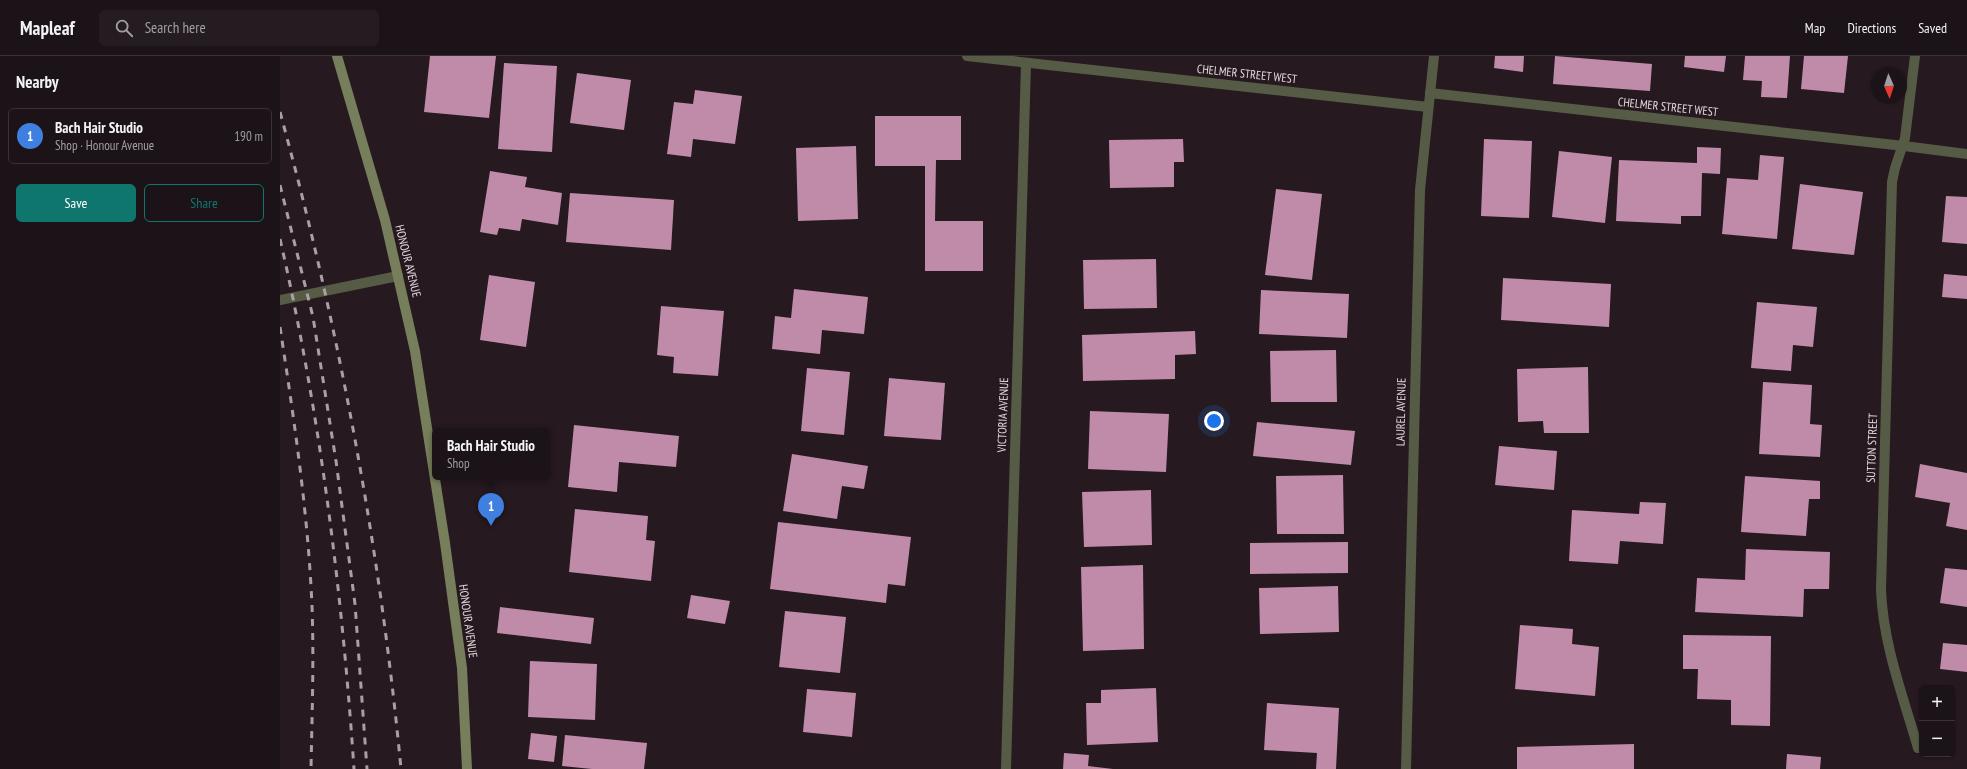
<!DOCTYPE html>
<meta charset="utf-8">
<style>
body{margin:0;font-family:"PT Sans Narrow",sans-serif;background:#251c21;color:#f1f3f6}
.controls{position:absolute;right:12px;bottom:12px;display:grid;overflow:hidden;border-radius:6px;box-shadow:0 1px 3px #0004}
.controls button{width:36px;height:36px;display:grid;place-items:center;padding:0;border:0;border-bottom:1px solid #3a3237;background:#1c1318;color:#f1f3f6;font:20px sans-serif}
.compass{position:absolute;left:1591px;top:12px;width:36px;height:36px;border-radius:50%;background:#1c1318;box-shadow:0 1px 3px #0004;rotate:177deg}
.you{position:absolute;left:934px;top:365px;width:14px;height:14px;margin:-10px;border:3px solid #fff;border-radius:50%;background:#1a73e8;box-shadow:0 0 0 6px #1a73e833}
.badge{display:grid;place-items:center;width:26px;height:26px;border-radius:50%;background:#0f766e;color:#fff;font-size:13px;font-weight:700}
.pin{position:absolute;translate:-50% -33px;filter:drop-shadow(0 1px 2px #0008)}
.pin::after{content:'';position:absolute;top:21px;width:14px;height:12px;background:inherit;clip-path:polygon(0 0,100% 0,50% 100%)}
.popup{position:absolute;left:152px;top:372px;width:118px;height:52px;box-sizing:border-box;display:grid;place-content:center;border-radius:6px;background:#1c1318;filter:drop-shadow(0 1px 3px #0005);font-size:13px;white-space:nowrap;color:#a09ea2}
.popup b{font-size:15px;color:#f1f3f6}
.popup::after{content:'';position:absolute;left:50%;top:100%;margin-left:-8px;border:8px solid transparent;border-top-color:#1c1318}
.list{margin:0;padding:0;list-style:none}
h2{display:flex;justify-content:space-between;align-items:center;height:52px;margin:0;padding:0 16px;font-size:17px}
h2 small{font-size:13px;font-weight:400;color:#a09ea2}
.list li{display:grid;grid-template-columns:26px 1fr auto;gap:12px;align-items:center;box-sizing:border-box;height:56px;margin:0 8px 8px;padding:0 8px;border:1px solid #3a3237;border-radius:6px}
.list b{display:block;font-size:15px;white-space:nowrap}
.list p{margin:0;font-size:13px;white-space:nowrap;color:#a09ea2}
.list em{font-size:13px;font-style:normal;color:#a09ea2}
.actions{display:flex;gap:8px;padding:12px 16px}
.actions a{flex:1;padding:9px 0;border:1px solid #0f766e;border-radius:6px;text-align:center;font-size:14px;color:#0f766e}
.actions .main{background:#0f766e;color:#fff}
.icon{flex:none;width:22px;height:22px;fill:none;stroke:currentColor;stroke-width:2;stroke-linecap:round;stroke-linejoin:round}
.map{position:relative;flex:none;width:1687px;height:713px;overflow:hidden}
header{display:flex;align-items:center;gap:24px;box-sizing:border-box;height:56px;padding:0 20px;background:#1c1318;border-bottom:1px solid #3a3237}
header strong{font-size:19px}
nav{display:flex;gap:22px;margin-inline-start:auto;font-size:14px}
.search{width:280px;height:36px;background:#251c21;display:flex;align-items:center;gap:10px;box-sizing:border-box;padding:0 14px;border-radius:6px;color:#a09ea2;font-size:15px}
main{display:flex}
aside{flex:1;background:#1c1318}
.map>svg:first-child{display:block}
.building{fill:#c08ba9}
.lines{fill:none;stroke-linecap:round;stroke-linejoin:round}
.service{stroke:#565b45;stroke-width:10}
.minor{stroke:#565b45;stroke-width:10}
.secondary{stroke:#767e5b;stroke-width:10}
.rail{stroke:#a99fa4;stroke-width:3;stroke-dasharray:7 7;stroke-linecap:butt}
.labels{text-anchor:middle;stroke-width:4;stroke-linejoin:round;paint-order:stroke}
.street-label{font-size:12px;fill:#e2d8dd;stroke:#261920}
</style>
<header>
<strong>Mapleaf</strong>
<div class="search"><svg class="icon" aria-label="search" viewBox="0 0 24 24"><circle cx="10" cy="10" r="6"/><path d="M15 15l6 6"/></svg>Search here</div>
<nav><a>Map</a><a>Directions</a><a>Saved</a></nav>
</header>
<main>
<aside>
<h2>Nearby<small></small></h2>
<ul class="list">
<li><span class="badge" style="background:#3f7fe0">1</span><div><b>Bach Hair Studio</b><p>Shop · Honour Avenue</p></div><em>190 m</em></li>
</ul>
<div class="actions"><a class="main">Save</a><a>Share</a></div>
</aside>
<div class="map">
<svg width="1687" height="713" viewBox="0 0 1687 713">
<rect width="100%" height="100%" fill="#261920"/>
<!-- building -->
<g class="building">
<polygon points="150,0 216,0 209,62 144,56"/>
<polygon points="1215,0 1244,0 1243,16 1214,12"/>
<polygon points="1275,0 1372,8 1370,35 1273,28"/>
<polygon points="1405,0 1446,0 1444,16 1404,11"/>
<polygon points="1465,0 1510,0 1507,42 1481,41 1482,25 1463,24"/>
<polygon points="1524,0 1568,0 1564,37 1521,33"/>
<polygon points="224,7 277,10 272,96 218,93"/>
<polygon points="297,17 351,24 344,74 290,67"/>
<polygon points="415,34 462,40 455,88 413,83 411,101 387,98 394,46 413,48"/>
<polygon points="595,60 681,60 681,104 656,104 655,165 703,165 703,215 645,215 645,110 595,110"/>
<polygon points="903,83 904,106 894,106 894,131 830,132 829,84"/>
<polygon points="1204,83 1252,85 1249,162 1201,160"/>
<polygon points="576,90 578,163 518,165 516,92"/>
<polygon points="1417,91 1441,92 1440,118 1422,117 1421,160 1401,160 1401,168 1336,165 1339,104 1417,107"/>
<polygon points="1279,95 1332,101 1325,167 1272,161"/>
<polygon points="1480,99 1504,101 1497,183 1442,178 1447,122 1478,124"/>
<polygon points="210,115 247,121 245,131 282,137 278,169 242,163 240,175 219,172 217,179 200,176"/>
<polygon points="1520,128 1583,136 1574,199 1512,193"/>
<polygon points="996,133 1042,138 1032,224 985,219"/>
<polygon points="290,137 394,144 391,194 286,186"/>
<polygon points="1666,140 1687,141 1687,188 1662,186"/>
<polygon points="876,203 877,252 804,253 803,204"/>
<polygon points="1664,218 1687,220 1687,243 1662,241"/>
<polygon points="209,219 255,226 246,291 200,284"/>
<polygon points="1223,222 1331,228 1329,271 1221,264"/>
<polygon points="514,233 588,241 584,278 542,274 540,298 492,293 495,260 511,262"/>
<polygon points="981,234 1069,238 1067,282 979,278"/>
<polygon points="1477,246 1537,251 1533,291 1513,289 1511,315 1471,312"/>
<polygon points="381,250 444,255 438,320 393,317 394,301 377,299"/>
<polygon points="915,275 916,298 895,299 895,323 803,325 802,279"/>
<polygon points="1056,294 1057,346 991,346 990,295"/>
<polygon points="1308,311 1309,377 1264,377 1263,365 1238,366 1237,313"/>
<polygon points="527,312 570,316 564,379 521,375"/>
<polygon points="609,322 665,327 661,384 604,380"/>
<polygon points="1483,326 1532,329 1530,368 1542,369 1540,401 1479,398"/>
<polygon points="810,355 889,358 886,416 808,413"/>
<polygon points="977,366 1075,375 1071,409 973,400"/>
<polygon points="294,369 399,380 396,411 339,406 337,436 288,431"/>
<polygon points="1219,390 1277,395 1274,434 1215,429"/>
<polygon points="512,398 588,410 584,433 562,430 557,463 503,455"/>
<polygon points="1640,408 1687,417 1687,474 1666,470 1670,447 1635,441"/>
<polygon points="1063,419 1064,478 997,478 996,420"/>
<polygon points="1465,420 1540,425 1540,443 1529,443 1526,480 1461,476"/>
<polygon points="871,434 872,489 804,491 802,436"/>
<polygon points="1360,446 1386,447 1383,488 1340,485 1338,508 1289,505 1292,454 1359,458"/>
<polygon points="295,453 368,460 366,484 375,485 371,525 289,516"/>
<polygon points="498,466 631,481 625,530 608,528 606,547 490,533"/>
<polygon points="1068,486 1068,517 970,518 970,487"/>
<polygon points="1466,493 1550,496 1549,533 1524,533 1523,561 1415,556 1417,522 1465,524"/>
<polygon points="863,509 864,593 803,595 801,511"/>
<polygon points="1665,512 1687,514 1687,551 1660,547"/>
<polygon points="1058,530 1059,576 980,578 979,532"/>
<polygon points="411,539 450,545 445,568 407,562"/>
<polygon points="220,551 314,562 311,588 217,577"/>
<polygon points="505,555 566,561 560,617 499,611"/>
<polygon points="1240,569 1293,573 1292,588 1319,591 1315,640 1235,633"/>
<polygon points="1403,579 1491,580 1490,670 1451,669 1451,644 1417,643 1418,613 1403,613"/>
<polygon points="1663,587 1687,589 1687,616 1660,613"/>
<polygon points="250,605 317,608 315,664 248,661"/>
<polygon points="876,632 878,686 807,689 806,647 821,647 821,634"/>
<polygon points="527,633 576,637 572,681 523,676"/>
<polygon points="987,647 1059,652 1056,713 1036,713 1037,697 984,694"/>
<polygon points="251,677 277,680 274,706 248,703"/>
<polygon points="285,679 367,687 364,713 312,713 282,710"/>
<polygon points="1354,688 1354,713 1237,713 1237,691"/>
<polygon points="784,697 809,699 808,710 833,713 783,713"/>
<polygon points="1507,698 1541,701 1540,713 1506,713"/>
</g>
<g class="lines">
<!-- service -->
<polyline class="service" points="1624,90 1687,98"/>
<!-- minor -->
<g class="minor">
<polyline points="687,0 1148,51"/>
<path d="M 1635,0 L 1625,82 L 1615,112 L 1612,126 L 1601,534 C 1603,588 1623,640 1638,692"/>
<polyline points="1150,37 1624,90"/>
<polyline points="0,244 118,220"/>
<polyline points="726,713 746,7"/>
<polyline points="1126,713 1140,134 1154,0"/>
</g>
<!-- secondary -->
<polyline class="secondary" points="57,0 105,164 135,295 165,487 182,612 187,713"/>
<!-- rail -->
<g class="rail">
<path d="M 0,56 C 59,271 100,492 121,713"/>
<polyline points="0,129 33,261 56,405 75,548 87,713"/>
<path d="M 0,183 C 40,357 62,535 74,713"/>
<path d="M 0,271 C 14,363 28,457 32,550 C 34,604 32,659 31,713"/>
</g>
</g>
<g class="labels">
<!-- street labels -->
<g class="street-label">
<text transform="translate(967 18) rotate(6)" y="4">CHELMER STREET WEST</text>
<text transform="translate(1388 51) rotate(6)" y="4">CHELMER STREET WEST</text>
<text transform="translate(128 205) rotate(76)" y="4">HONOUR AVENUE</text>
<text transform="translate(1121 356) rotate(-89)" y="4">LAUREL AVENUE</text>
<text transform="translate(723 359) rotate(-88)" y="4">VICTORIA AVENUE</text>
<text transform="translate(1592 392) rotate(-88)" y="4">SUTTON STREET</text>
<text transform="translate(188 565) rotate(82)" y="4">HONOUR AVENUE</text>
</g>
</g>
</svg>
<div class="controls">
<button>+</button>
<button>−</button>
</div>
<svg class="compass" viewBox="-18 -18 36 36"><path d="M0-13l5 13h-10z" fill="#e53935"/><path d="M0 13l5-13h-10z" fill="#a09ea2"/></svg>
<div class="you"></div>
<div class="pin badge" style="left:211px;top:470px;background:#3f7fe0">1</div>
<div class="popup"><b>Bach Hair Studio</b>Shop</div>
</div>
</main>
